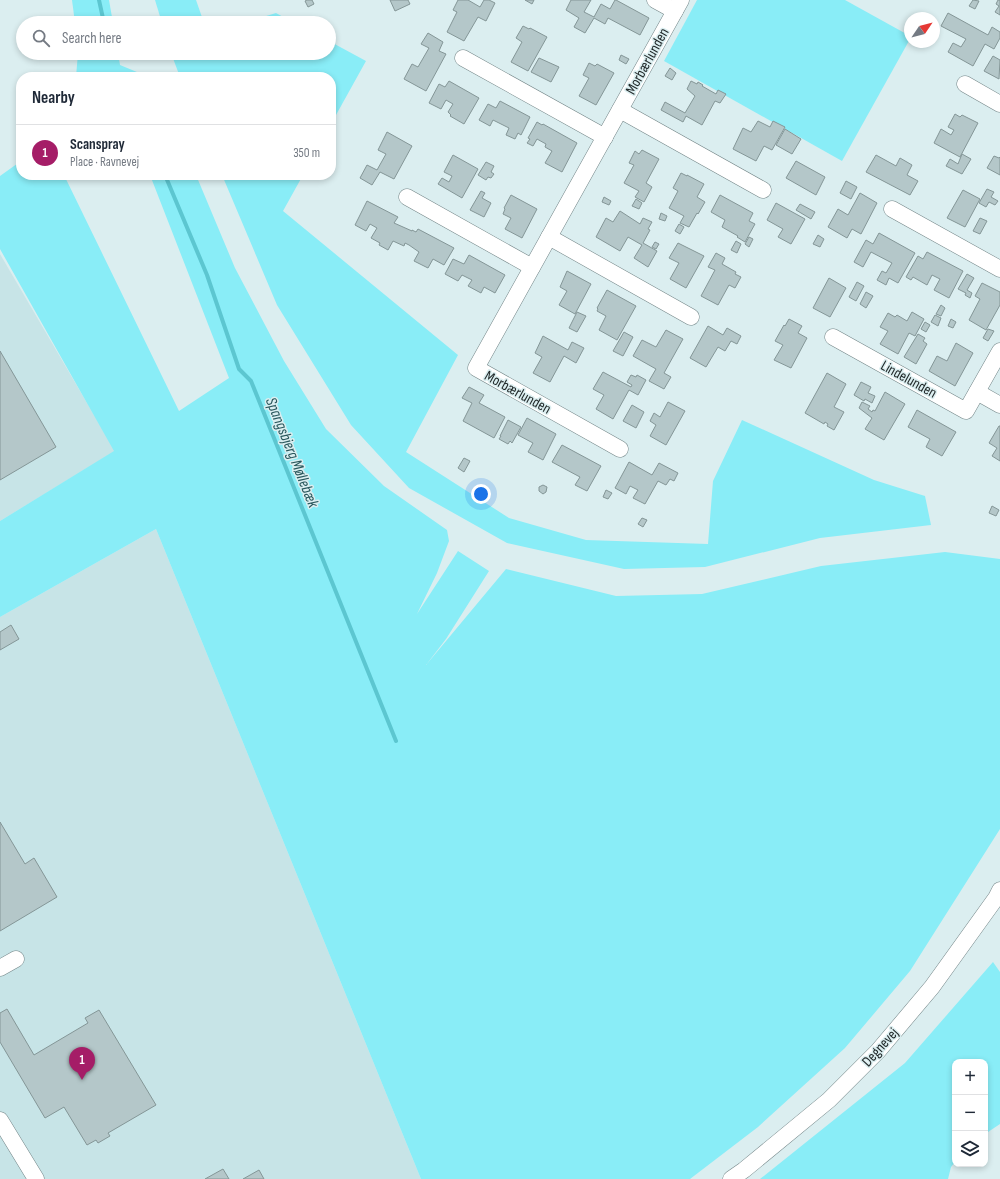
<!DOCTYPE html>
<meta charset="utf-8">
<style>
body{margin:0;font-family:"Sofia Sans Condensed",sans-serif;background:#f6f6f7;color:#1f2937}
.controls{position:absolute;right:12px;bottom:12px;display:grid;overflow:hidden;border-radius:8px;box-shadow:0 2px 6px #0003}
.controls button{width:36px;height:36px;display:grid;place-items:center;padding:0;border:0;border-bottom:1px solid #e0e1e3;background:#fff;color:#1f2937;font:20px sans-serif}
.compass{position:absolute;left:904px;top:12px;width:36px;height:36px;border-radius:50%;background:#fff;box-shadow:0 2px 6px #0003;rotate:55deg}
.you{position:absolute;left:481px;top:494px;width:14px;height:14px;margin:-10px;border:3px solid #fff;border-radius:50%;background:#1a73e8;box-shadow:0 0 0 6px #1a73e833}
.badge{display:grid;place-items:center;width:26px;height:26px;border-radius:50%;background:#a51d67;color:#fff;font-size:13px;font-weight:700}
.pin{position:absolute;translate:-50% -33px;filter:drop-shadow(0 1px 2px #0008)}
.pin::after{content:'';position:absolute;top:21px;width:14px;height:12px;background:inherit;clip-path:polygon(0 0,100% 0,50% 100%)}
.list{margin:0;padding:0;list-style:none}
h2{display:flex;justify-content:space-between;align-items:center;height:52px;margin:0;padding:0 16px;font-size:17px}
h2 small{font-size:13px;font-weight:400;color:#747a83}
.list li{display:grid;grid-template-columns:26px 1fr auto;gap:12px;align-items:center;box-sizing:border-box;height:56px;padding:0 16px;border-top:1px solid #e0e1e3}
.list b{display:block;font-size:15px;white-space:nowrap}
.list p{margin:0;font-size:13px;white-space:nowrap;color:#747a83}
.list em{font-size:13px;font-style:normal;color:#747a83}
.icon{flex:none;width:22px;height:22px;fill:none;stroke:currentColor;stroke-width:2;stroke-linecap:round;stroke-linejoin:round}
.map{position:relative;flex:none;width:1000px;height:1179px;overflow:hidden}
.search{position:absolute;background:#fff;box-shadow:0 2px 6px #0003;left:16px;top:16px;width:320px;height:44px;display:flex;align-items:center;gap:10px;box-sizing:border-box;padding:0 14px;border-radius:22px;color:#747a83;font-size:15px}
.panel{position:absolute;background:#fff;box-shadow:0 2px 6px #0003;left:16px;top:72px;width:320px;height:108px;border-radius:16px}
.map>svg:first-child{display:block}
.built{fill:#c7e4e7}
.green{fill:#89edf7}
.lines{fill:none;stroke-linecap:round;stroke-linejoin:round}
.stream{stroke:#5cc6d0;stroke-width:4}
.building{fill:#b4c7c9;stroke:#849697}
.minor-casing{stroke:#738587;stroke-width:17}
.minor{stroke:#fff;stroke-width:16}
.labels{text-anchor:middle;stroke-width:3;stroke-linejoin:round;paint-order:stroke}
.street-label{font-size:15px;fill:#1d2425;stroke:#dbeef0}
.water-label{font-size:16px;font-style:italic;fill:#29575c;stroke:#dbeef0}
</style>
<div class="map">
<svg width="1000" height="1179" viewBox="0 0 1000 1179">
<rect width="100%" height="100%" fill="#dbeef0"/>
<!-- built -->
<g class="built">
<polygon points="0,254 115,451 0,521"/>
<polygon points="156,529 421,1179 0,1179 0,617"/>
</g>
<!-- green -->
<g class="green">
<polygon points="72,0 109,0 113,23 75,23"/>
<polygon points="155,0 196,0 204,23 162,23"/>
<polygon points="697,0 845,0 910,36 910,39 842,161 664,61"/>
<polygon points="276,13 294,23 243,23"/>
<polygon points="329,41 366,61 331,124 331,77 180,77 171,53 329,53"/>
<polygon points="78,53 118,53 120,65 149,77 76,77"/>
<polygon points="21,161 21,175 64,175 179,411 229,378 150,175 196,175 235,268 284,361 326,429 384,486 447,530 449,541 437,573 417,614 458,551 489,571 446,639 426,665 506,569 616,596 702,594 821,566 945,552 1000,559 1000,829 910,971 845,1048 758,1127 690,1179 421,1179 156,529 0,617 0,521 114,451 0,249 0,176"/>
<polygon points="222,175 303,175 283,211 458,355 406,452 509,518 586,540 708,544 713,481 742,420 874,480 925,496 931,525 820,538 705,567 624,569 507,543 409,488 351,425 277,305"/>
<polygon points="993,962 1000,972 1000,1124 985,1134 985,1062 955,1062 955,1162 951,1167 948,1179 760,1179 905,1063"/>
</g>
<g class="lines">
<!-- stream -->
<g class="stream">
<polyline points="99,0 104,23"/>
<polyline points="110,53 111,58"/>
<polyline points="165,175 207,275 239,369 251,381 396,741"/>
</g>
</g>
<!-- building -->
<g class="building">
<polygon points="307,0 312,0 314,4 308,7 305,1"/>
<polygon points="390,0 408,0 410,4 395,11"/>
<polygon points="458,0 468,0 480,7 484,0 489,0 495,3 486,21 478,17 464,41 447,32 457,12 453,10"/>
<polygon points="525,0 534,0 532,4"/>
<polygon points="571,0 591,0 584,12 594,17 601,4 610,9 615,0 616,0 649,18 640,35 608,18 605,24 594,18 585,33 574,27 579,18 566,10"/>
<polygon points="973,0 979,1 975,9 969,6"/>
<polygon points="998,0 1000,0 1000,15 995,12 999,6 996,4"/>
<polygon points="948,13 988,35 992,27 1000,32 1000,38 994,49 985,44 973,66 948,52 953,43 961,47 966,39 941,26"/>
<polygon points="523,26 529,29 530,28 547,37 528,71 511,62 522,42 516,38"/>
<polygon points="428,33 443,42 439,51 446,54 426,91 404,79 412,64 418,67 429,48 421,44"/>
<polygon points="621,55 629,59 626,64 619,60"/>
<polygon points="993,56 1000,60 999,79 984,71"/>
<polygon points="539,58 559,67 551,82 531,72"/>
<polygon points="589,63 595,66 597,64 614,73 596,105 579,96 589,78 583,75"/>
<polygon points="670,68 676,73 672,80 665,76"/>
<polygon points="449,81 479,98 464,124 450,116 451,115 448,112 453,104 446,100 441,109 429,103 439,84 445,87"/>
<polygon points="691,81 697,84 698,82 703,85 702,86 716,94 718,90 726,94 720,103 715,101 702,125 686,116 683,122 661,110 665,102 685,113 695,96 687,89"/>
<polygon points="500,101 530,117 521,135 518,133 515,139 506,135 509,128 493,120 490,126 479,120 488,104 496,108"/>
<polygon points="955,114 960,117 962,115 978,123 960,157 934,143 941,129 951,135 954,130 948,127"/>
<polygon points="758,121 770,127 773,121 785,127 772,150 764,146 756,161 733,149 743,128 751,132"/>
<polygon points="537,122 542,125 543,124 577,143 562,172 545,163 552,151 545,147 546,144 537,139 533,146 527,143 530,139 528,138"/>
<polygon points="785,129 801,139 792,154 776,145"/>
<polygon points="387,132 412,146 394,179 380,172 372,185 360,178 367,165 377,170 386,154 378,150"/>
<polygon points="642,150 659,159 646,183 652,187 644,202 635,197 639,191 624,183 634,165 629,163 635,151 639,154"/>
<polygon points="962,154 971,159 962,174 946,166 950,159 958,164"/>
<polygon points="453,155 478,169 462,198 438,184 442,178 449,182 452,176 444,172"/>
<polygon points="876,155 896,166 900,158 912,165 907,175 918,181 910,195 866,172"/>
<polygon points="994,156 999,158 1000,157 1000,175 987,168"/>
<polygon points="796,161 825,177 816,195 786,178"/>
<polygon points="486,162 494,166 491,172 494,174 491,178 488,177 486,180 478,175"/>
<polygon points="681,173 687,176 687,175 704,184 697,197 705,202 698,214 697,213 689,227 680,223 684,216 669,208 678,191 673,188"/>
<polygon points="846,181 857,187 851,199 840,193"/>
<polygon points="987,189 994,192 991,197 998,201 995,205 989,202 986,207 979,203"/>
<polygon points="963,190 980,199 965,227 947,218"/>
<polygon points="481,191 485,193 482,198 491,203 484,217 470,210"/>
<polygon points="860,193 877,203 861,234 852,229 847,238 828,227 838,209 848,215"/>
<polygon points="511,195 537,209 522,238 505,229 511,218 503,214 505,209 504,208"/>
<polygon points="720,195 753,213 749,221 755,224 745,242 737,237 738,236 722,227 725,220 711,212"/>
<polygon points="604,197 611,201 609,205 602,202"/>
<polygon points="636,199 642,203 639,209 632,206"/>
<polygon points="367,201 398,217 394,223 412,231 412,230 416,232 418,229 454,248 444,265 433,259 428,268 414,261 419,252 409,245 405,243 404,246 393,241 388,250 379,245 380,243 371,238 377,228 370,224 366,231 355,225"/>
<polygon points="776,203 805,219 791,244 778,237 783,229 767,220"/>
<polygon points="800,204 815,212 811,219 796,210"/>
<polygon points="620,211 640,224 643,218 652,222 648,229 650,230 643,243 657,251 648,267 634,258 642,245 628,237 620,251 596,237 606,218 613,222"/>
<polygon points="661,213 667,216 665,221 659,219"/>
<polygon points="980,218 987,221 980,234 973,231"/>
<polygon points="679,224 684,227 680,234 675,231"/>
<polygon points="879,233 915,253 898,283 889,278 886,285 877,280 882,271 886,273 892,263 871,252 863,267 854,262 866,240 873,244"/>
<polygon points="818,235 824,239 820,247 813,244"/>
<polygon points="749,237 753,239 749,247 745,244"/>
<polygon points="736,241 741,244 737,253 731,250"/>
<polygon points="655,242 659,244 656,249 652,247"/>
<polygon points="678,243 704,256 686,288 670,279 679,263 669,258"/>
<polygon points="927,252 963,271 949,298 934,290 940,279 932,275 927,285 913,277 911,280 906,277 918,256 923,259"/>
<polygon points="716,253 725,258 722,264 736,272 735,274 741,277 735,288 729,285 718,305 701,296 715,270 708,267"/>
<polygon points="469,255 505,275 495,293 484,287 481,293 468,286 472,280 462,275 458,281 445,274 453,259 464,264"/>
<polygon points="567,271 591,284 575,314 559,305 567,291 560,287"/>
<polygon points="967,274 974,278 967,290 972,293 970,298 965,295 966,293 958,289"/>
<polygon points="829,278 846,288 830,317 813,308"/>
<polygon points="857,282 864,286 856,301 849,297"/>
<polygon points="982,283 1000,292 1000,305 986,330 969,320 980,299 975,296"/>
<polygon points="607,290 636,306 617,340 599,330 606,316 597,311 598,309 597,308"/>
<polygon points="866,292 873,296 866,308 860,304"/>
<polygon points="941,305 945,308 941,316 936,314"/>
<polygon points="577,312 586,316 577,332 569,328"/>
<polygon points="912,312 924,319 915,336 909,333 898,354 880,344 888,331 880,327 888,313 895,317 897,315 907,321"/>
<polygon points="935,315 941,318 938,326 931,322"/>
<polygon points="789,319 802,326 798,333 807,338 791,368 774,360 783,345 775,341 784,325 785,326"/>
<polygon points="951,319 956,322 953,328 948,326"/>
<polygon points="925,322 930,325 926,332 921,329"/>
<polygon points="708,326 723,335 727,328 741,336 737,344 731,341 725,351 718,347 706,367 690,358"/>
<polygon points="988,329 994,331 988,341 983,338"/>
<polygon points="666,330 683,339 664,373 671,377 664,389 649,381 656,369 633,356 642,340 656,347"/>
<polygon points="624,332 633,337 623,356 613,351"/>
<polygon points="918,334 925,338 923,341 927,344 916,364 904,357"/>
<polygon points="543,336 568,350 572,342 584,348 576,363 564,356 550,382 533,373 542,357 535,353"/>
<polygon points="956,343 973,353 955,386 929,371 937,356 947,361"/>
<polygon points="0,351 56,447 0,480"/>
<polygon points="603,372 631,387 632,385 627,382 631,375 636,377 637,375 646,380 638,395 629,390 613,419 596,409 604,395 593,389"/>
<polygon points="827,373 846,384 834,407 844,412 834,430 827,426 828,424 825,422 824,424 805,413"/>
<polygon points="861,382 871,387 868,393 875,396 872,403 865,399 864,401 854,395"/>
<polygon points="469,387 484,395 479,403 505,417 494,438 463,421 472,403 462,398"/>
<polygon points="885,392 905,404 884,440 865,429 872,418 859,408 862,402 870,406 868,409 872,412 873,410 875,411"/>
<polygon points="668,402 685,411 666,445 650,436 656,425 650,421 654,413 660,417"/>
<polygon points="632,405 644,412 636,428 623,421"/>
<polygon points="917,410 956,432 942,456 926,447 930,439 908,427"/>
<polygon points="527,418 556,434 543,460 528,452 533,443 518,435"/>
<polygon points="508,420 521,427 512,443 510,441 508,444 499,439 501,436 500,436"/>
<polygon points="999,426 1000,426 1000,461 992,456 997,448 989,443"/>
<polygon points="562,445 601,466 587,491 575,485 580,477 552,462"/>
<polygon points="464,458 470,461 464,472 458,468"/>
<polygon points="629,462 652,475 659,463 678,473 674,481 670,479 666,485 658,481 645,504 633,498 638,490 630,486 626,494 615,488"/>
<polygon points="543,485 547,487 546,492 543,494 539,491 539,487"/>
<polygon points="606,490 612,493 608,499 603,497"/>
<polygon points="992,506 999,510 996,516 989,513"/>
<polygon points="642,518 647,520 643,527 638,524"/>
<polygon points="11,625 19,639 0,650 0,632"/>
<polygon points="0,822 25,864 34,858 57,897 0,931"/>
<polygon points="7,1009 34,1055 88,1023 85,1018 99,1010 156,1105 108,1133 110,1136 98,1143 96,1140 87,1145 64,1107 45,1118 0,1042 0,1013"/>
<polygon points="223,1169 229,1179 205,1179"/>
<polygon points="259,1170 264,1179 243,1179"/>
</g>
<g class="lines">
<!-- minor casing -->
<g class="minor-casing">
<g id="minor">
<polyline points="655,0 675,11"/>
<polyline points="463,58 605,137"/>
<polyline points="965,84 1000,104"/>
<polyline points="620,110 763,190"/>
<polyline points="407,197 532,267"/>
<polyline points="892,209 1000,269"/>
<polyline points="549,237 691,317"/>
<polyline points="833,337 966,411 1000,351"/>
<polyline points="977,392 1000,405"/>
<polyline points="620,449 476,368 681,0"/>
<polyline points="0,968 16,959"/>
<polyline points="0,1120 36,1179"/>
<polyline points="731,1179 744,1170 829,1100 878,1051 932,987 996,898 1000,890"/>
</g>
</g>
<!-- minor -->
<use href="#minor" class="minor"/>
</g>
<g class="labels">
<!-- street labels -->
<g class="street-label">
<text transform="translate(647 61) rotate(-61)" y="5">Morbærlunden</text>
<text transform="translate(909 379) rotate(29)" y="5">Lindelunden</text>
<text transform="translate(518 392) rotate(29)" y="5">Morbærlunden</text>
<text transform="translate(880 1047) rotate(-48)" y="5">Degnevej</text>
</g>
<!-- water labels -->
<g class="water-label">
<text transform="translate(293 452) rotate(68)" y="6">Spangsbjerg Møllebæk</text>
</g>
</g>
</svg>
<div class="controls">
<button>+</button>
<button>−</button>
<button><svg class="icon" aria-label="layers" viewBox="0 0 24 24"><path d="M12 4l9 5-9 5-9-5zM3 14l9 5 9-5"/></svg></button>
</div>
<svg class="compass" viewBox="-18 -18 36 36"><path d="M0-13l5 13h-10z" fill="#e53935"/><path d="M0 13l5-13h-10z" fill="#747a83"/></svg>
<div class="you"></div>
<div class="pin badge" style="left:82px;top:1080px">1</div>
<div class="search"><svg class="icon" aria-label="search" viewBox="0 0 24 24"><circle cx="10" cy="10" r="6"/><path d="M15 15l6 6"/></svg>Search here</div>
<section class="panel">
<h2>Nearby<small></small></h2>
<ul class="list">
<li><span class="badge">1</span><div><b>Scanspray</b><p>Place · Ravnevej</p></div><em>350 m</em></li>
</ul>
</section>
</div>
